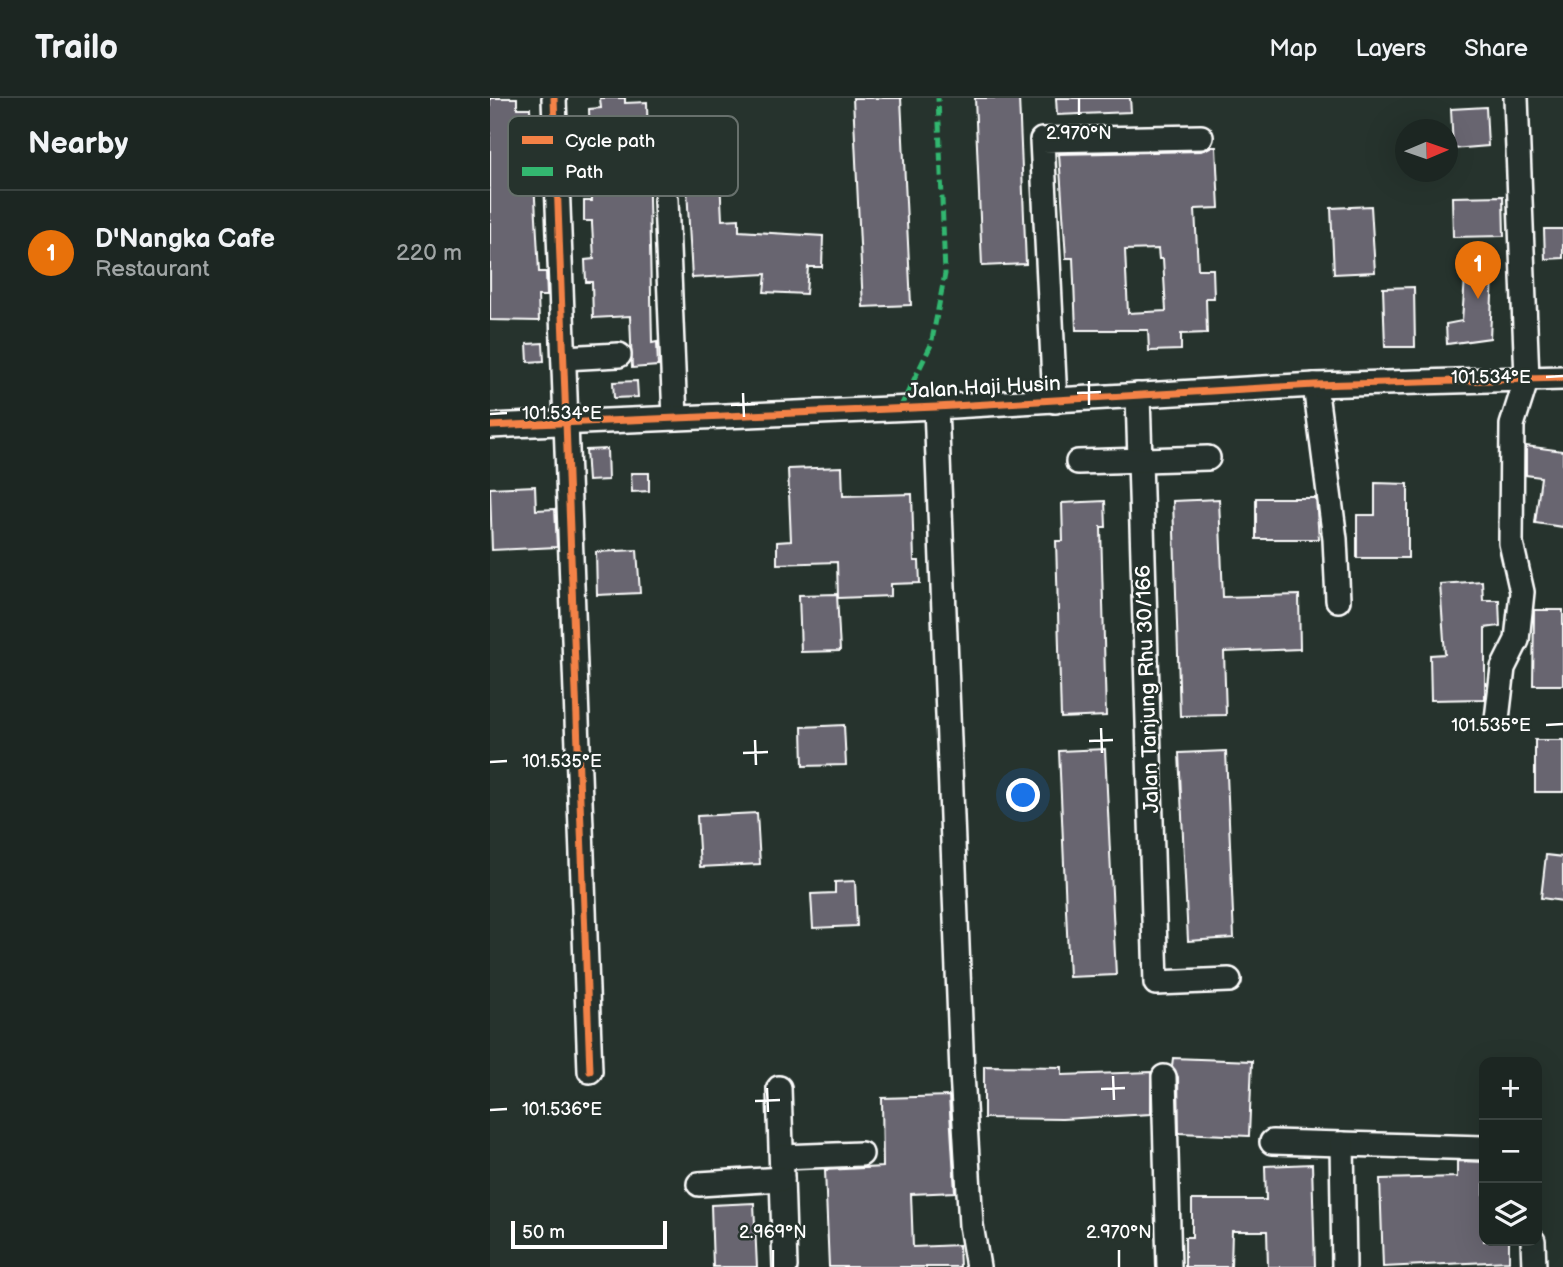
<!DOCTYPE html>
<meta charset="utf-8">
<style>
body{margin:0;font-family:"Balsamiq Sans",sans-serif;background:#252e2a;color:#f1f3f6}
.controls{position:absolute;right:21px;bottom:21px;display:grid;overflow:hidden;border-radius:14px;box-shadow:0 7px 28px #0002}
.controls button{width:63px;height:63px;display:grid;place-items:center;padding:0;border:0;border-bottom:2px solid #3a4340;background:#1c2622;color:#f1f3f6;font:35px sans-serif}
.compass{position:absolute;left:905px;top:21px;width:63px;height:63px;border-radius:50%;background:#1c2622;box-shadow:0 7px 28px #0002;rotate:88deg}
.scale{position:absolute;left:21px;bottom:18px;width:156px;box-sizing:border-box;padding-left:7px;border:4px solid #fff;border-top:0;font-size:19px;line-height:24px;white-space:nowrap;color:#fff;-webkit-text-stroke:5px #26332d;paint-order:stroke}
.you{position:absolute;left:534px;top:698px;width:24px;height:24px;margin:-18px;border:5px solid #fff;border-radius:50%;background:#1a73e8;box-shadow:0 0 0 10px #1a73e833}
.badge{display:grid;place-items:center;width:46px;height:46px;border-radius:50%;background:#2563eb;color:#fff;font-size:23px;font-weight:700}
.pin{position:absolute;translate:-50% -58px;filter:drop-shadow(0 2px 4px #0008)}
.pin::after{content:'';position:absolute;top:37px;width:24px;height:21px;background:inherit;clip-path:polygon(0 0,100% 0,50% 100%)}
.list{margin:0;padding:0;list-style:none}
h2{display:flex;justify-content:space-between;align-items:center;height:91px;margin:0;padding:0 28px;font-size:30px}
h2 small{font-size:23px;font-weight:400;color:#a0a5a5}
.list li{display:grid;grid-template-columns:46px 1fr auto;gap:21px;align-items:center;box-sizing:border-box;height:126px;padding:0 28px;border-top:2px solid #3a4340}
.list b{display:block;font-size:26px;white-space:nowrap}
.list p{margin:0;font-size:23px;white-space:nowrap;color:#a0a5a5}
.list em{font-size:23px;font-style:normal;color:#a0a5a5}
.icon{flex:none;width:38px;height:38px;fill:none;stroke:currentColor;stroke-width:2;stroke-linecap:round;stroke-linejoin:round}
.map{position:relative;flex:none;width:1073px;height:1169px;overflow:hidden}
header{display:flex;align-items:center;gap:42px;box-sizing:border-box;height:98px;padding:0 35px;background:#1c2622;border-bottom:2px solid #3a4340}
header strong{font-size:33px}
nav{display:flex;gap:38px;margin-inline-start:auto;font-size:24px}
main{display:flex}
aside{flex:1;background:#1c2622}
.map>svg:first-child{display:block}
.building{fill:#686570;stroke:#fff;stroke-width:2;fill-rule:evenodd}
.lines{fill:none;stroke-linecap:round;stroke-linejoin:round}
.minor-casing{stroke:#fff;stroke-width:28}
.minor{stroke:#26332d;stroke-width:23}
.quiet{stroke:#33b770;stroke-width:5;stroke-dasharray:10 5;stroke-linecap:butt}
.cycleway-casing{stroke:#26332d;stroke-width:11}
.cycleway{stroke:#f48246;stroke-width:7}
.ticks{fill:none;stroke:#fff;stroke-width:2.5}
.labels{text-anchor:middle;stroke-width:5;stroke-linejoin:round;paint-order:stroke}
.street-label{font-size:21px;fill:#fff;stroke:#26332d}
.key{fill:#26332d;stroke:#67706c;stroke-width:2}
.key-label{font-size:19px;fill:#fff}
.ticks-label{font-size:18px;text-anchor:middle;fill:#fff;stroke:#26332d;stroke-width:5;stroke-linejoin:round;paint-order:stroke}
</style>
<header>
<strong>Trailo</strong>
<nav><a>Map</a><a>Layers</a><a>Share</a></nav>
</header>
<main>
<aside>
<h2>Nearby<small></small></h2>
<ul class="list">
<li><span class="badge" style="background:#e8710a">1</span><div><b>D'Nangka Cafe</b><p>Restaurant</p></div><em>220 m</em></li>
</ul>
</aside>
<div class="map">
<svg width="1073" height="1169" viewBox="0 0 1073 1169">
<rect width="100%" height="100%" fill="#26332d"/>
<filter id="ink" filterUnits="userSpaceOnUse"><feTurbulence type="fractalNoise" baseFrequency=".0143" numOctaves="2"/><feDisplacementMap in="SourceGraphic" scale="14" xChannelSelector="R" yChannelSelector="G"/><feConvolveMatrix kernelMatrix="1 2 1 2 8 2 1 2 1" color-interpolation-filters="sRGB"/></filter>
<g filter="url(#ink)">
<!-- building -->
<g class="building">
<polygon points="0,0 27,0 27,10 40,10 49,174 56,174 57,198 48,198 49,223 0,222"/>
<polygon points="110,0 135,0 135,5 157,4 162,245 167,244 168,268 142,270 140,218 103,220 102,184 96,184 95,162 104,161 102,126 102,123 94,123 94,103 102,103 99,11 111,10"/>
<polygon points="363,0 411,0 421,207 373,209"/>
<polygon points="485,0 529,0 536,166 492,168"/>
<polygon points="566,0 640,0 641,14 567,17"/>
<polygon points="996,9 998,48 963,51 961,11"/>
<polygon points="246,34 247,58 229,59 232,122 249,121 249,133 333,138 332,169 318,169 316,196 274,194 276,176 202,180 194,37"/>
<path d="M 720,49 L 726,49 L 729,110 L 705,111 L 708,171 L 723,171 L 724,200 L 716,200 L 717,235 L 691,236 L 691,252 L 659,253 L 658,232 L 586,232 L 583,160 L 576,160 L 569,56 L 711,53 ZM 668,151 L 669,161 L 673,161 L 676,213 L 638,215 L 635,152 Z"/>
<polygon points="1013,98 1014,138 963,139 962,99"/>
<polygon points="881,108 885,174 844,176 841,110"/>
<polygon points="1054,131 1073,131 1073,160 1055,161"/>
<polygon points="1003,176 1000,240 957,246 956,226 972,223 975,179"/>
<polygon points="924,189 925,249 895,249 893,190"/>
<polygon points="53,245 54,263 38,264 37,246"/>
<polygon points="147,283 148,299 124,300 123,284"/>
<polygon points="1036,348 1073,353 1073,429 1045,425 1051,379 1036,377"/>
<polygon points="117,351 118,382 98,383 96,352"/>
<polygon points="352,369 353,398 422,396 424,463 429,463 430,485 401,486 401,498 348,500 347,464 287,466 287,444 301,443 298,371"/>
<polygon points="141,375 159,375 159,393 142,394"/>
<polygon points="885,385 918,386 918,460 867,460 867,417 885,417"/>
<polygon points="45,388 46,412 65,411 67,449 2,452 0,390"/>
<polygon points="766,400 826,400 829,441 766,441"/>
<polygon points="729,401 733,499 809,497 810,551 734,554 736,617 690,618 683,403"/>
<polygon points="615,403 616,429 611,429 616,618 571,620 566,443 573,443 572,405"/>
<polygon points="147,452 150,495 107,497 106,454"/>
<polygon points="992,483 993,502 1009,502 1010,528 995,530 995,601 941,602 940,557 955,556 950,486"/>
<polygon points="347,496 350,553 311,554 309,497"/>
<polygon points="1044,512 1073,512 1073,587 1043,587"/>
<polygon points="354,627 356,667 313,668 312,629"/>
<rect x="1045" y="642" width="28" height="52"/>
<polygon points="615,651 626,877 579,879 569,653"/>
<polygon points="736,653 744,840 698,843 689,655"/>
<polygon points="267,715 270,766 210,769 207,718"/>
<polygon points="1056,757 1073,759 1073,803 1051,800"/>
<polygon points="365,783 367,828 323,830 321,796 345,795 345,784"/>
<polygon points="683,960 762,963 759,1038 689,1035 688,979 682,968"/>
<polygon points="494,968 572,969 572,977 661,974 661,1016 572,1021 494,1020"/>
<polygon points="459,998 465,1094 421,1096 423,1149 469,1147 470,1169 339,1169 335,1072 393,1069 392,1000"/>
<polygon points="967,1063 994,1064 994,1143 1019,1143 1019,1163 893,1169 890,1081 967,1079"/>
<polygon points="822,1066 825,1169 778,1169 777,1133 742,1133 741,1169 695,1169 695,1139 702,1139 702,1102 776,1102 775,1068"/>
<polygon points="264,1105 267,1169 223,1169 221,1107"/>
</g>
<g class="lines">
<!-- minor casing -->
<g class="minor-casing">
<g id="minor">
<polyline points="64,0 100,973"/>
<polyline points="176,102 185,320"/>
<polyline points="74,260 129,257"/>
<polyline points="825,287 845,441 848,502"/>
<polyline points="648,297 666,885 739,882"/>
<polyline points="565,303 552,42 711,39"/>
<polyline points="446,309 472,975 481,1127 488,1169"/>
<polyline points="0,328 446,309 825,287 1073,280"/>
<polyline points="588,364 718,360"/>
<polyline points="1007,621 1013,570 1027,542 1032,494 1021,445 1022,327 1037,280 1026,0"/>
<polyline points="674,979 679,1169"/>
<polyline points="289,990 295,1169"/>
<polyline points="782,1044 994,1050"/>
<polyline points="852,1046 854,1169"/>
<polyline points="292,1059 371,1056"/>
<polyline points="209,1086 292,1081"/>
<polyline points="1043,1143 1044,1169"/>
</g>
</g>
<!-- minor -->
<use href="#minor" class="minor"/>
<!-- quiet -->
<polyline class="quiet" points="410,310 441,247 455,176 448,0"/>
<!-- cycleway casing -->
<g class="cycleway-casing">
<g id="cycleway">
<polyline points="64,0 100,973"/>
<polyline points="0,328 446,309 825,287 1073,280"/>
</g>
</g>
<!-- cycleway -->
<use href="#cycleway" class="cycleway"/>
</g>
</g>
<!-- ticks -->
<path class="ticks" d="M 589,0 L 589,17M 1056,279 L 1073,278M 599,283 L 599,307M 253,295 L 254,319M 587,295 L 611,294M 241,307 L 265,306M 0,316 L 17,315M 1056,627 L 1073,626M 611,630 L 612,655M 265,642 L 266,667M 599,643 L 623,642M 253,655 L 278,654M 0,664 L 17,663M 623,978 L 624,1002M 277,990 L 278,1014M 611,991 L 635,990M 265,1003 L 290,1002M 0,1012 L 17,1011M 283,1152 L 283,1169M 629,1152 L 629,1169"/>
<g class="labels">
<!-- street labels -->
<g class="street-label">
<text transform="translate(494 289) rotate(-3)" y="7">Jalan Haji Husin</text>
<text transform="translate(657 591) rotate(-92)" y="7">Jalan Tanjung Rhu 30/166</text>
</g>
</g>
<!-- legend -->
<rect x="18" y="18" width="230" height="80" rx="10" class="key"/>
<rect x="32" y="38" width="31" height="8" fill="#f48246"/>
<rect x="32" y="69" width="31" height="9" fill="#33b770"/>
<g class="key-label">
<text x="75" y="49">Cycle path</text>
<text x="75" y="80">Path</text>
</g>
<g class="ticks-label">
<text x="589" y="41">2.970°N</text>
<text x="1001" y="285">101.534°E</text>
<text x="72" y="321">101.534°E</text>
<text x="1001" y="633">101.535°E</text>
<text x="72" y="669">101.535°E</text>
<text x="72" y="1017">101.536°E</text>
<text x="283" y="1140">2.969°N</text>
<text x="629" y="1140">2.970°N</text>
</g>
</svg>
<div class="controls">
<button>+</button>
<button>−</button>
<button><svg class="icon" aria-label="layers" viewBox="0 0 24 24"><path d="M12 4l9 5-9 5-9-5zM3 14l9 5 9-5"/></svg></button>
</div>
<svg class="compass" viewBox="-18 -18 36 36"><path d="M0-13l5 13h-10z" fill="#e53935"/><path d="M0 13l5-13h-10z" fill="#a0a5a5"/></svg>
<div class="scale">50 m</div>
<div class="you"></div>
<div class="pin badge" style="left:988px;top:201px;background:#e8710a">1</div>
</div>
</main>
